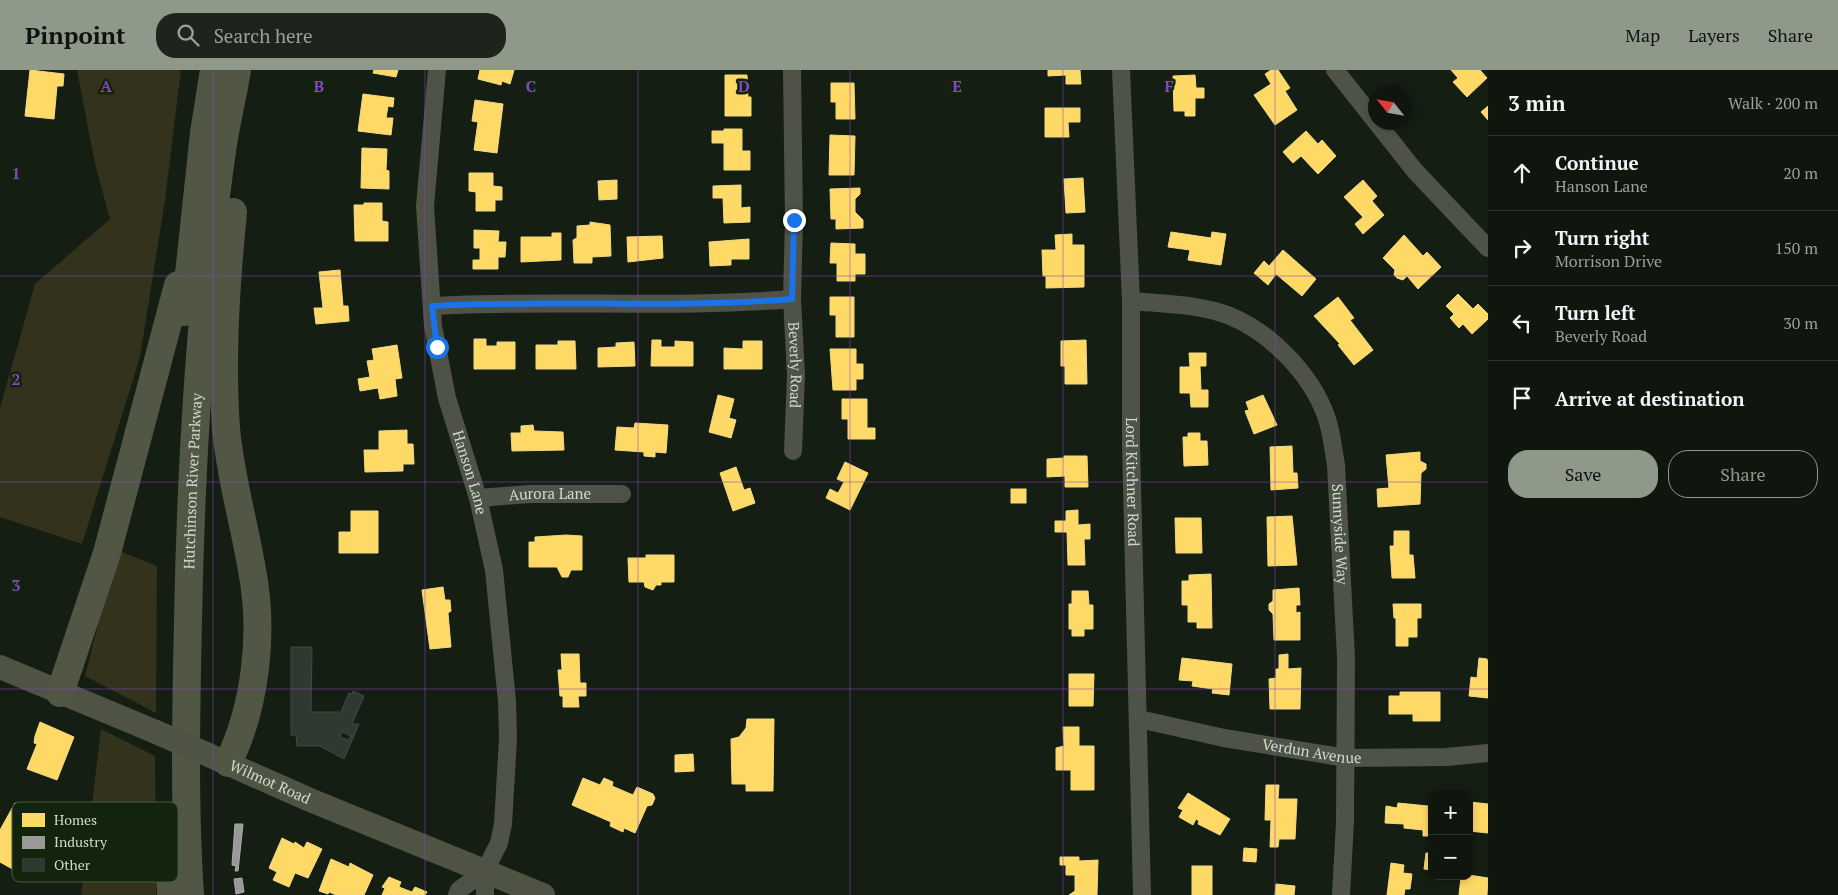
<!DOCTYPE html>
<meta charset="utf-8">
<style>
body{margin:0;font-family:"PT Serif",serif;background:#1e231c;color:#f1f3f6}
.controls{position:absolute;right:15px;bottom:15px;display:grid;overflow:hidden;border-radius:10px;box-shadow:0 2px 8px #0003}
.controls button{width:45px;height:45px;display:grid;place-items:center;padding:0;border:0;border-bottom:1px solid #30352e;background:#10160e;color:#f1f3f6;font:25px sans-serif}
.compass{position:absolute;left:1368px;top:15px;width:45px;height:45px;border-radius:50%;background:#10160e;box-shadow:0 2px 8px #0003;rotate:301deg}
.stop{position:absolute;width:15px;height:15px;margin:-11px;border:4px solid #1a73e8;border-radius:50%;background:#fff}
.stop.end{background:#1a73e8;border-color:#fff;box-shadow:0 1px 5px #0008}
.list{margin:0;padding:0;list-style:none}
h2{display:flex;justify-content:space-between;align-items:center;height:65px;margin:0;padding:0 20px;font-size:21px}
h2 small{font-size:16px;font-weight:400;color:#9c9f9e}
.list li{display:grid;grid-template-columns:32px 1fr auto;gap:15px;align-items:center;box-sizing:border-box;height:75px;padding:0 20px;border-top:1px solid #30352e}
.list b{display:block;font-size:19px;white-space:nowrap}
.list p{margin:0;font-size:16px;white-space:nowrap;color:#9c9f9e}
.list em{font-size:16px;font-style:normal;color:#9c9f9e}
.actions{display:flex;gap:10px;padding:15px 20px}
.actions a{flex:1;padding:11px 0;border:1px solid #8e998a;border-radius:20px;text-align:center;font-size:18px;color:#8e998a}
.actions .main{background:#8e998a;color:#111}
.icon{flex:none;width:28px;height:28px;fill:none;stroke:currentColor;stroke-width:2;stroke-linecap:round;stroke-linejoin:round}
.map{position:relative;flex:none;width:1488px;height:825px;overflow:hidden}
header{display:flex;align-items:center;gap:30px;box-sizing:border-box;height:70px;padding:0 25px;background:#8e998a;color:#111}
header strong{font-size:24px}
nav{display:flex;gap:28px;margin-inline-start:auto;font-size:18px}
.search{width:350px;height:45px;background:#1e231c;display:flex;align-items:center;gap:12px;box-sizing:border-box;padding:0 18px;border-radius:20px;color:#9c9f9e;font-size:19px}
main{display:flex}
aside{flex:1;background:#10160e}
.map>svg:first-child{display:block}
.green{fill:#33321c}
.homes{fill:#ffd966;stroke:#f1da84}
.industry{fill:#999;stroke:#a9ada8}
.building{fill:#2e3a2f;stroke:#404b41;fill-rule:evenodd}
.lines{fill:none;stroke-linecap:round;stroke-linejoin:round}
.street{stroke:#4e5247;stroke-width:18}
.secondary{stroke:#4e5344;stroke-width:24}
.highway{stroke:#525745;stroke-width:28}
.secondary-bridge{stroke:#4e5344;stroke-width:24}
.route{stroke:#1a73e8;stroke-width:6}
.grid{fill:none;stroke:#8846c1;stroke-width:1;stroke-opacity:0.55}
.labels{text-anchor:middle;stroke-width:5;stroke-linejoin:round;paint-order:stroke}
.street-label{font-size:15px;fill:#cfdbcb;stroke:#12240c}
.key{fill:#12240c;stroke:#4b5b45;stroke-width:1}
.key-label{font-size:14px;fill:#cfdbcb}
.grid-label{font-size:16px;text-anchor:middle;font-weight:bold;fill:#8846c1;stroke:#12240c;stroke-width:5;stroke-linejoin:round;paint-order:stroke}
</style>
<header>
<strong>Pinpoint</strong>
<div class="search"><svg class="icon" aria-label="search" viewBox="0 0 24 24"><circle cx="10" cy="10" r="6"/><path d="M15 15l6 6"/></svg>Search here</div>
<nav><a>Map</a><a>Layers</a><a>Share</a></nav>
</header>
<main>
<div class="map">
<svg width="1488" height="825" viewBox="0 0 1488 825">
<rect width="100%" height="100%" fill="#151e12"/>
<!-- green -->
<g class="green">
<polygon points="77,0 181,0 165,130 140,287 82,474 0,447 0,338 35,214 110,149 95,94"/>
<polygon points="117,480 157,496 156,643 85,606"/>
<polygon points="101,659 155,686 156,825 81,825"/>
</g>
<!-- homes -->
<g class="homes">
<polygon points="30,0 64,4 63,16 57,16 54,49 25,46"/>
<polygon points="374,0 398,0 396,7 373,3"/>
<polygon points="480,0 514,0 510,14 502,11 501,15 478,9"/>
<polygon points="1048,0 1080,0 1081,14 1066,14 1066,5 1048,6"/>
<polygon points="1271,0 1278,0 1290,18 1285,21 1297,40 1275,55 1254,25 1271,14 1265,4"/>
<polygon points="1451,0 1480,0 1487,8 1467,27 1453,12 1458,8"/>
<polygon points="725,5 747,5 748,27 751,27 751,46 725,46"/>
<polygon points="1195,5 1196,18 1204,18 1204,28 1195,28 1195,46 1185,46 1185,41 1174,41 1173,6"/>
<polygon points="831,13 854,13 855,49 836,49 836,32 831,32"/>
<polygon points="363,24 394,28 393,37 388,36 386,48 393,48 391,65 358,61"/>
<polygon points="475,30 503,34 497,83 474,80 478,52 472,51"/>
<polygon points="1488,36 1488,50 1481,42"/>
<polygon points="1045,38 1080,38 1080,52 1068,52 1069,67 1045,67"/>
<polygon points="724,59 742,59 742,81 750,81 750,100 724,100 724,73 712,73 712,61 724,61"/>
<polygon points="1306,61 1318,74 1322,70 1336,86 1318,104 1301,86 1293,93 1283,82"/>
<polygon points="830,65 855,66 854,105 829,105"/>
<polygon points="362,78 387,79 386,100 389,101 389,119 361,118"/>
<polygon points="469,103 493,103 493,116 502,117 502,130 495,130 495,141 476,141 476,122 469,121"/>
<polygon points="1083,108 1085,142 1066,143 1064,109"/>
<polygon points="617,110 617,129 599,130 598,111"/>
<polygon points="1363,110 1377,126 1372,131 1384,145 1363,164 1355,154 1363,147 1344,127"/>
<polygon points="741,115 741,138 750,137 750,152 724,153 723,128 713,128 713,116"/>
<polygon points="860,118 860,124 855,129 855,142 863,150 863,158 836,159 836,149 831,149 830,119"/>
<polygon points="364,133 382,133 382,151 388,152 388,171 355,171 354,135 364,135"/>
<polygon points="590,152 610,155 611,186 592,187 592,193 574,193 573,170 577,168 577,156 590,155"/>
<polygon points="474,160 499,161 498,172 506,172 505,187 498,187 498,199 473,199 473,190 480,190 480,178 474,178"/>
<polygon points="1171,162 1211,168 1212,162 1226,164 1221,195 1188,190 1190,180 1168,177"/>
<polygon points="552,163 561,163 561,190 521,192 521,167 552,167"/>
<polygon points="1072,164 1072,175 1084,175 1084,217 1046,218 1046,206 1043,206 1042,180 1056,180 1055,165"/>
<polygon points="1404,165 1423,186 1427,182 1441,197 1418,219 1407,206 1403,210 1397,208 1394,205 1395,200 1383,188"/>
<polygon points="662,166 663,188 628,192 627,167"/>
<polygon points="749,169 749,189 731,189 731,195 710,196 709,172"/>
<polygon points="831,173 855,174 855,184 865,184 865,204 855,204 855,211 837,211 837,193 830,193"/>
<polygon points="1283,180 1316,209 1302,226 1276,204 1268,215 1254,203 1264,191 1269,196"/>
<polygon points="340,200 343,236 348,236 349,251 316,254 314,238 323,238 319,202"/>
<polygon points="1458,224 1473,239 1478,234 1488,244 1488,249 1472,264 1463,254 1459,258 1450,248 1454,244 1446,236"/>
<polygon points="830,227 854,227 854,267 836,267 836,245 830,245"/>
<polygon points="1338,227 1354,248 1350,250 1373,280 1354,295 1338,275 1340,274 1314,246"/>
<polygon points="474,269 486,269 486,276 497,276 497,272 515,272 515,299 474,299"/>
<polygon points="652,270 661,270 661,277 675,277 675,271 693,272 693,296 651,296"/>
<polygon points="1086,270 1087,314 1065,314 1065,296 1061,296 1061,271"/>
<polygon points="558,271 575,271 576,299 536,299 536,275 558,275"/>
<polygon points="743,271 762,271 762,299 724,299 724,278 743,279"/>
<polygon points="634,272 635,296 598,297 598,278 616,277 616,273"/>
<polygon points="397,275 402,308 395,309 397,326 380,329 378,318 360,321 358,309 370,307 367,291 374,290 372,279"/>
<polygon points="830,279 856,279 856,294 863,294 863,309 856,309 856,320 833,320"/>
<polygon points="1189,283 1206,283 1206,296 1200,296 1201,320 1208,320 1208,337 1191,337 1190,323 1180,323 1180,297 1190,297"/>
<polygon points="718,325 734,329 729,348 736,350 731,368 709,362"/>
<polygon points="1263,325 1277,355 1254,364 1245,341 1249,340 1246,332"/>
<polygon points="842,329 867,329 867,358 875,358 875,369 848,369 848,349 842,349"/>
<polygon points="635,353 668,355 666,383 655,382 655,387 644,386 644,382 615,380 617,357 634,358"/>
<polygon points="533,355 534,361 563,362 564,380 512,381 511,363 521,363 521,356"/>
<polygon points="407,360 407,374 413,374 414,394 403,394 403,401 365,402 364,380 379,380 379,361"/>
<polygon points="1188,363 1200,363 1200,371 1207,371 1208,395 1184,396 1183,367 1188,367"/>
<polygon points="1292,376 1293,403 1297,403 1298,418 1271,420 1270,377"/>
<polygon points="1420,382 1420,391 1426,394 1426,399 1421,403 1420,434 1378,437 1377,419 1389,418 1386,385"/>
<polygon points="1064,386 1087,386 1088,417 1065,417 1065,406 1047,407 1047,389 1064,388"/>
<polygon points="845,392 868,403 850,440 826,428 830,419 838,423 844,412 837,409"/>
<polygon points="736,397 744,420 750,418 755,433 733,441 720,403"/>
<rect x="1011" y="419" width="15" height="14"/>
<polygon points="1078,440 1078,455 1090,454 1090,469 1084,469 1085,495 1068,495 1067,462 1055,462 1055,451 1066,451 1066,441"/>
<polygon points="351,441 378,441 378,483 339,483 339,462 351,462"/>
<polygon points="1292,446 1297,495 1268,496 1267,447"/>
<polygon points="1175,448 1201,448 1202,483 1176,483"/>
<polygon points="1394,461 1409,461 1409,485 1413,485 1415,508 1392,508 1390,476 1394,476"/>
<polygon points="566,465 582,466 582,500 571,500 568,507 562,507 557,497 529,497 529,472 535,472 535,467"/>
<polygon points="646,485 674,485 674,512 661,512 661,515 656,515 653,520 645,517 644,512 629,512 628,488 646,488"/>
<polygon points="1211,504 1212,558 1197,558 1197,552 1188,552 1188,535 1182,535 1182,511 1189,511 1189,505"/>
<polygon points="443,517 445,530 450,530 451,541 448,543 451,577 430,579 422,520"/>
<polygon points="1299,518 1300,535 1296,535 1296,543 1300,542 1300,570 1274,570 1273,544 1269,540 1269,534 1273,531 1273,520"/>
<polygon points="1072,521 1088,521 1089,535 1093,535 1093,559 1084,559 1084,566 1072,566 1072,559 1069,559 1069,534 1072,534"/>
<polygon points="1393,534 1421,534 1421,548 1417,548 1417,567 1408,567 1408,576 1396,576 1396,548 1394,548"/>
<polygon points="561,584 579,584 580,613 586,613 586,626 578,626 579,637 563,637 563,626 560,626 558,600 562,600"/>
<polygon points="1288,584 1288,599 1301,598 1300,639 1270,639 1269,609 1276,608 1276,599 1279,599 1279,585"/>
<polygon points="1182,588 1232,594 1229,625 1212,623 1213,619 1192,616 1193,611 1179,610"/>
<polygon points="1479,588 1487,589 1488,593 1488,628 1469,626 1471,607 1477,608"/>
<polygon points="1069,604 1094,604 1093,636 1069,636"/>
<polygon points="1400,622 1440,622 1440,651 1413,651 1413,644 1389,644 1389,626 1400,626"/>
<polygon points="747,649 774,649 773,721 746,721 746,714 732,714 731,669 739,667 746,658"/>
<polygon points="40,652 74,667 57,710 27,699 37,674 34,673 35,666"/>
<polygon points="1063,657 1079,657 1079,676 1094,676 1094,720 1071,720 1071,700 1056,700 1056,678 1064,676"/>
<polygon points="693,684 694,701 675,702 675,685"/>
<polygon points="583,708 600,715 604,708 613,712 612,716 633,725 637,717 653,724 655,728 652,735 647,736 635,763 624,758 623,762 610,756 611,752 572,735"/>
<polygon points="1266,715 1279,715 1278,729 1297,729 1295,769 1279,769 1278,777 1270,777 1271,750 1265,750"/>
<polygon points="1188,723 1230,749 1220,765 1198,754 1199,751 1196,749 1193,755 1179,747 1183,740 1178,738"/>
<polygon points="1470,732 1488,734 1488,763 1469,761"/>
<polygon points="15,733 35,744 25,763 31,767 35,760 52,769 30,809 0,792 0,760"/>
<polygon points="1398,733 1428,736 1427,741 1432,741 1432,766 1423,766 1423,760 1404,758 1404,754 1385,753 1386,736 1397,738"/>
<polygon points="282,768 294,774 295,772 304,778 307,772 322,779 308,808 295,803 289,817 273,810 277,802 269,798"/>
<polygon points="1244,778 1257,779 1256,792 1243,791"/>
<polygon points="1426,783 1432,783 1432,800 1424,799"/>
<polygon points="1060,787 1079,787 1079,791 1098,790 1097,825 1069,825 1075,821 1075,805 1066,805 1066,795 1060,795"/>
<polygon points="331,789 349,797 350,793 373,805 364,825 336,825 329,822 328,824 319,821"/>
<polygon points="1391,793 1404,795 1403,803 1412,804 1410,819 1405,819 1404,825 1387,825"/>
<rect x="1192" y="796" width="20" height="29"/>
<polygon points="1469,805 1488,808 1487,825 1459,825 1461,807"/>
<polygon points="389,807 401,812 399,817 412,822 415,817 427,822 425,825 382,825 385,818 382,817"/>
<polygon points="1276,814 1295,816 1294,825 1275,825"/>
</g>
<!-- industry -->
<g class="industry">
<polygon points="235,754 243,754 238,801 235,801 236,796 232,795"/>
<polygon points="242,808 244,822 236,824 234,809"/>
</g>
<!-- building -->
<path class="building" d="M 291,577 L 312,577 L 311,642 L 341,642 L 349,623 L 352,624 L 353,621 L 364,626 L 352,654 L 359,654 L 344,689 L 320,676 L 297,676 L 296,665 L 291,665 ZM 342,662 L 351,666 L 348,670 L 340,667 Z"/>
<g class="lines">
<!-- street -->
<g class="street">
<path id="s1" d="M 437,0 L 425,136 L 433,256 L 447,328 L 478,428 L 494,500 L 507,631 L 508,669 L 503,754 L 499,773 L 485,801 L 485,825"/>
<path id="s2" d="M 792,0 L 794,150 L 792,229 L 796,305 L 793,381"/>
<path id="s3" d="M 1121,0 L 1131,231 L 1131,375 L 1142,825"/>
<polyline points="1335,0 1415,101 1488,178"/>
<path id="s4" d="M 1131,231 C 1164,234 1199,234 1230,246 C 1271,263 1311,304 1326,346 C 1332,362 1333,379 1336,395 L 1346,588 L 1345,752 L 1341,825"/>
<path d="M 432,236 C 552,229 673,239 792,229"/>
<path id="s5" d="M 478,428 L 529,424 L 622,424"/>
<path id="s6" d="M 1139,649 L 1224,668 L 1346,688 L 1447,687 L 1488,683"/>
<polyline points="457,825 459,820 485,801"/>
</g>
<!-- secondary -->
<g class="secondary">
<polyline points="0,597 156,662"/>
<path id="s7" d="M 195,679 L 310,730 L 543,825"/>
</g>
<!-- highway -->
<g class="highway">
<polyline points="185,242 204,63 214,0"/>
<polyline points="60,623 107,483 178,215"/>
<path d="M 228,693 C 256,636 264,562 252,500 C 244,452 230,406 226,358 C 221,286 226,213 233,142"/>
<polyline points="168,754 171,825"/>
<path id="s8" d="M 190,825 C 184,734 186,642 188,550 C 191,391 200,232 223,74 C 227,49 233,25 237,0"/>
</g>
<!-- secondary-bridge -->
<polyline class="secondary-bridge" points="156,662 195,679"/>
</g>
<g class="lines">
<!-- route -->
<path class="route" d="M 437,277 L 432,236 C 552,229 673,239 792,229 L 794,150"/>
</g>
<!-- grid -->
<path class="grid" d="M 213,0 L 213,825M 425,0 L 425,825M 638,0 L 638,825M 850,0 L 850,825M 1063,0 L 1063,825M 1275,0 L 1275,825M 0,206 L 1488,206M 0,412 L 1488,412M 0,619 L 1488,619"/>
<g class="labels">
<!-- street labels -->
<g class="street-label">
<text dy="5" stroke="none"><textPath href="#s2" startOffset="295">Beverly Road</textPath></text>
<text dy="5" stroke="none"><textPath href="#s1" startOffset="408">Hanson Lane</textPath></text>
<text dy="5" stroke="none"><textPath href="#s8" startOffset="414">Hutchinson River Parkway</textPath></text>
<text dy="5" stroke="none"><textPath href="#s3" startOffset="412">Lord Kitchner Road</textPath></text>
<text dy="5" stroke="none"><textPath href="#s5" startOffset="72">Aurora Lane</textPath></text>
<text dy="5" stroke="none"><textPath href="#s4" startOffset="362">Sunnyside Way</textPath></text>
<text dy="5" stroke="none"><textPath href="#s6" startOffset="176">Verdun Avenue</textPath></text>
<text dy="5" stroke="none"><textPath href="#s7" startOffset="82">Wilmot Road</textPath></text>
</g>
</g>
<!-- legend -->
<rect x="12" y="732" width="166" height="80" rx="8" class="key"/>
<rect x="22" y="743" width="23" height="14" fill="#ffd966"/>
<rect x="22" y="766" width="23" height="13" fill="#999"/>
<rect x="22" y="788" width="23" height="14" fill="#2e3a2f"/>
<g class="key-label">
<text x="54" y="755">Homes</text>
<text x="54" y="777">Industry</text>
<text x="54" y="800">Other</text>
</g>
<g class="grid-label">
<text x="106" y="22">A</text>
<text x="319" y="22">B</text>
<text x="531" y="22">C</text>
<text x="744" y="22">D</text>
<text x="957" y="22">E</text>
<text x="1169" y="22">F</text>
<text x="16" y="109">1</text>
<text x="16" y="315">2</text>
<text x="16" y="521">3</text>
</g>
</svg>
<div class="controls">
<button>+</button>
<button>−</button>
</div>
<svg class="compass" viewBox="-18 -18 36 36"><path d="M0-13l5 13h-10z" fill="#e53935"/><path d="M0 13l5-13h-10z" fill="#9c9f9e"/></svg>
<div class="stop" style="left:437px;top:277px"></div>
<div class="stop end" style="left:794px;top:150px"></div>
</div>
<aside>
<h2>3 min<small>Walk · 200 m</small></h2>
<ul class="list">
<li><svg class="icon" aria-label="ahead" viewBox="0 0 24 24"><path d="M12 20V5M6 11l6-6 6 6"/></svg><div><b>Continue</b><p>Hanson Lane</p></div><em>20 m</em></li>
<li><svg class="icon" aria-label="right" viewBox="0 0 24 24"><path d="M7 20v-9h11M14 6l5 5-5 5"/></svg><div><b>Turn right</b><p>Morrison Drive</p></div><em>150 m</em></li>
<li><svg class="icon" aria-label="left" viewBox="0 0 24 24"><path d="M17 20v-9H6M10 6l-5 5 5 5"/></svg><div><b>Turn left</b><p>Beverly Road</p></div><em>30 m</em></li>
<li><svg class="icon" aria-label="arrive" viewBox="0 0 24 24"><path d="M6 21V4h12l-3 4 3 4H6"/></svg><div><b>Arrive at destination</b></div></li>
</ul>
<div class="actions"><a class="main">Save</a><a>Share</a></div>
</aside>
</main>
